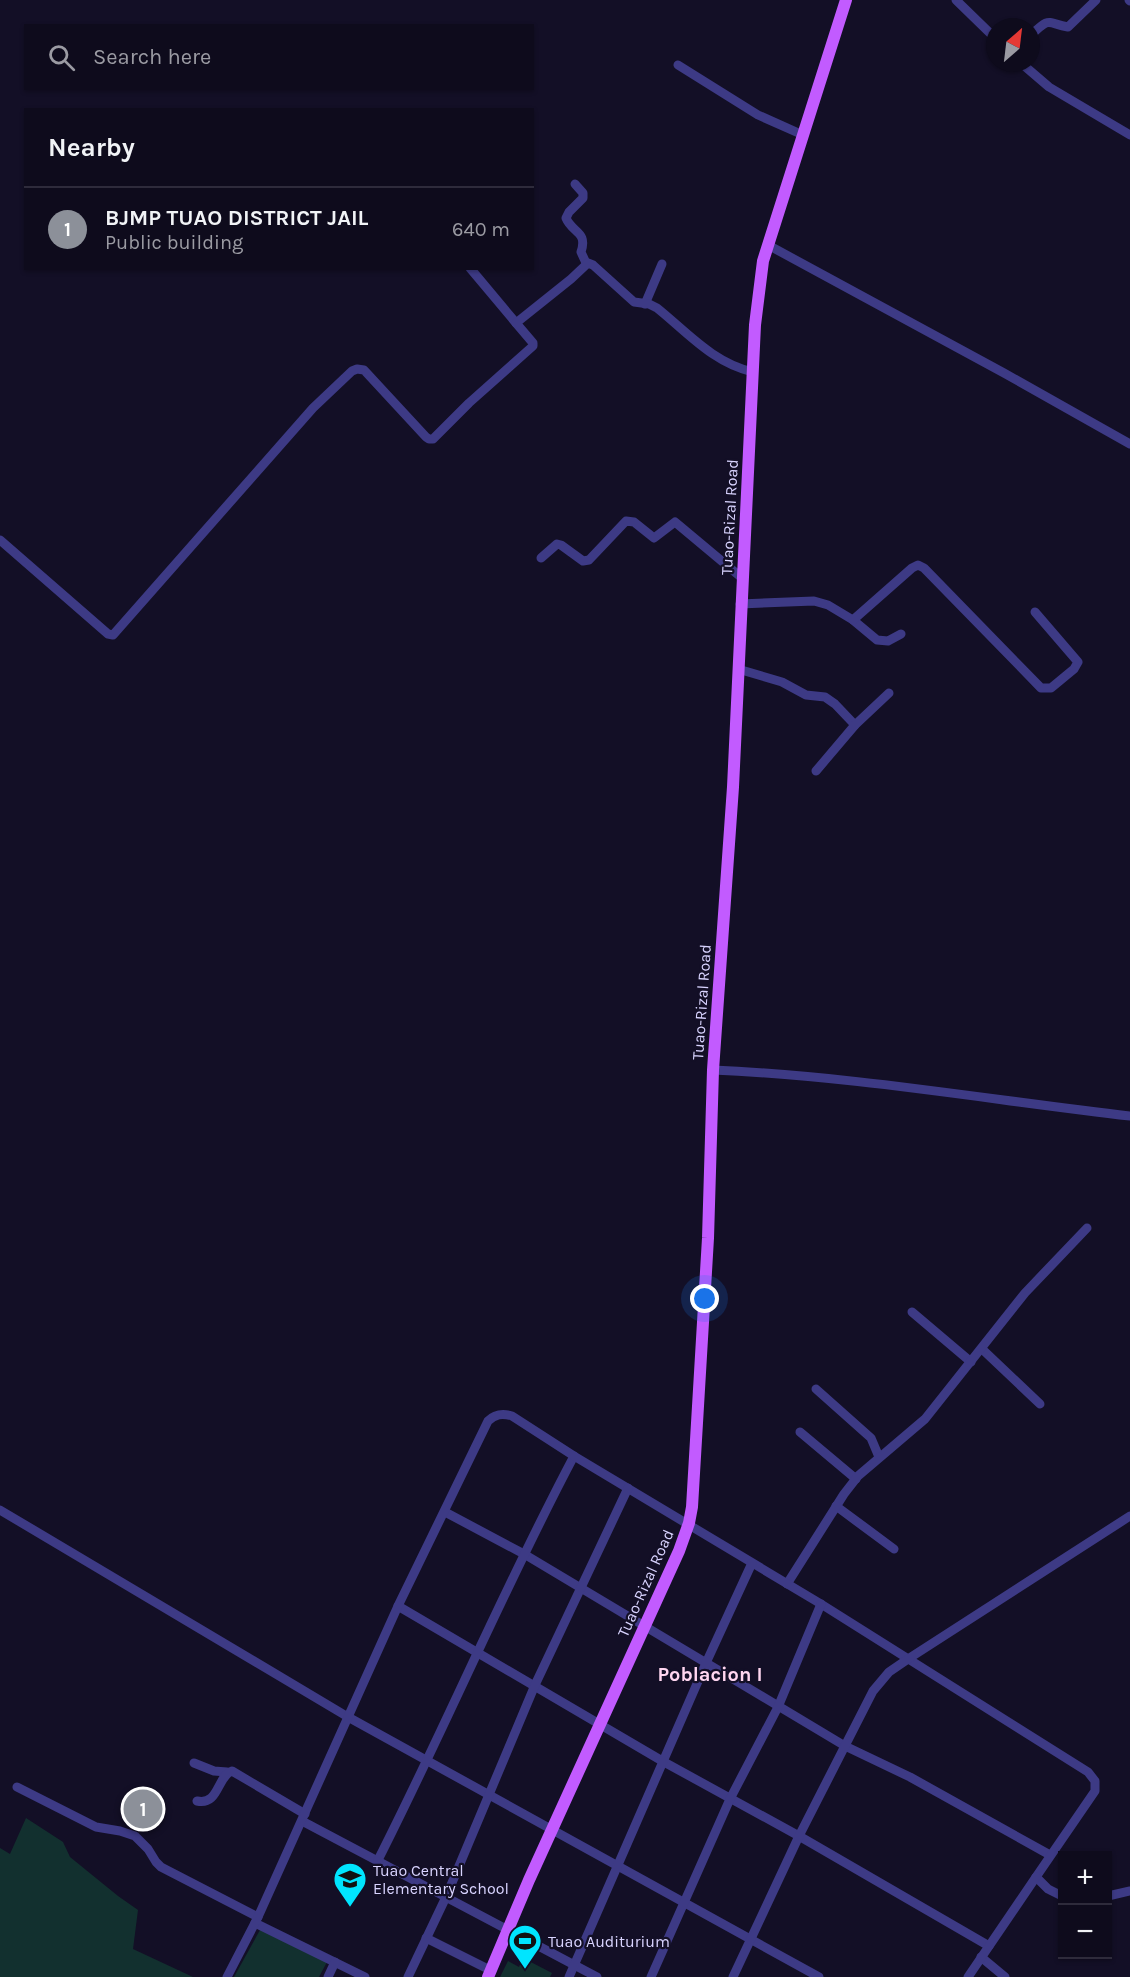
<!DOCTYPE html>
<meta charset="utf-8">
<style>
body{margin:0;font-family:Karla,sans-serif;background:#171425;color:#f1f3f6}
.controls{position:absolute;right:18px;bottom:18px;display:grid;overflow:hidden;border-radius:0px;box-shadow:0 2px 4px #0004}
.controls button{width:54px;height:54px;display:grid;place-items:center;padding:0;border:0;border-bottom:2px solid #2e2b3b;background:#0e0b1c;color:#f1f3f6;font:30px sans-serif}
.compass{position:absolute;left:986px;top:18px;width:54px;height:54px;border-radius:50%;background:#0e0b1c;box-shadow:0 2px 4px #0004;rotate:28deg}
.you{position:absolute;left:705px;top:1299px;width:21px;height:21px;margin:-15px;border:4px solid #fff;border-radius:50%;background:#1a73e8;box-shadow:0 0 0 9px #1a73e833}
.badge{display:grid;place-items:center;width:39px;height:39px;border-radius:50%;background:#8c9099;color:#fff;font-size:20px;font-weight:700}
.pin{position:absolute;translate:-50% -50%;border:3px solid #fff;box-shadow:0 2px 6px #0006}
.list{margin:0;padding:0;list-style:none}
h2{display:flex;justify-content:space-between;align-items:center;height:78px;margin:0;padding:0 24px;font-size:26px}
h2 small{font-size:20px;font-weight:400;color:#9b9ba3}
.list li{display:grid;grid-template-columns:39px 1fr auto;gap:18px;align-items:center;box-sizing:border-box;height:84px;padding:0 24px;border-top:2px solid #2e2b3b}
.list b{display:block;font-size:22px;white-space:nowrap}
.list p{margin:0;font-size:20px;white-space:nowrap;color:#9b9ba3}
.list em{font-size:20px;font-style:normal;color:#9b9ba3}
.icon{flex:none;width:33px;height:33px;fill:none;stroke:currentColor;stroke-width:2;stroke-linecap:round;stroke-linejoin:round}
.map{position:relative;flex:none;width:1130px;height:1977px;overflow:hidden}
.search{position:absolute;background:#0e0b1c;box-shadow:0 2px 4px #0004;left:24px;top:24px;width:510px;height:66px;display:flex;align-items:center;gap:15px;box-sizing:border-box;padding:0 21px;border-radius:0px;color:#9b9ba3;font-size:22px}
.panel{position:absolute;background:#0e0b1c;box-shadow:0 2px 4px #0004;left:24px;top:108px;width:510px;height:162px;border-radius:0px}
.map>svg:first-child{display:block}
.green{fill:#12302f}
.lines{fill:none;stroke-linecap:round;stroke-linejoin:round}
.minor{stroke:#3d3a85;stroke-width:9}
.major{stroke:#c25bff;stroke-width:12}
.labels{text-anchor:middle;stroke-width:4.5;stroke-linejoin:round;paint-order:stroke}
.street-label{font-size:16px;fill:#d9d4ff;stroke:#130f26}
.poi-label{font-size:16px;fill:#d9d4ff;stroke:#130f26;text-anchor:start}
.quarter-label{font-size:20px;font-weight:bold;fill:#ffd6f0;stroke:#130f26}
</style>
<div class="map">
<svg width="1130" height="1977" viewBox="0 0 1130 1977">
<rect width="100%" height="100%" fill="#130f26"/>
<!-- green -->
<g class="green">
<polygon points="26,1818 63,1842 70,1857 118,1896 138,1910 133,1949 193,1977 0,1977 0,1848 10,1854"/>
<polygon points="260,1930 327,1962 319,1977 234,1977"/>
<polygon points="523,1958 552,1973 550,1977 500,1977 508,1961 519,1967"/>
</g>
<g class="lines">
<!-- minor -->
<g class="minor">
<polyline points="956,0 995,38"/>
<polyline points="1129,0 1130,1"/>
<path d="M 1031,35 C 1051,16 1046,23 1068,27 L 1096,0"/>
<polyline points="1021,63 1049,87 1130,135"/>
<polyline points="678,65 758,115 803,135"/>
<path d="M 575,184 L 583,193 L 583,198 L 569,212 L 566,218 C 572,233 588,231 581,252 L 586,263"/>
<polyline points="768,245 1004,373 1130,444"/>
<polyline points="470,268 516,323"/>
<polyline points="645,304 662,264"/>
<path d="M 0,540 L 108,634 L 113,635 L 313,408 L 352,371 L 357,369 L 364,370 L 426,437 L 429,439 L 433,439 L 469,403 L 533,346 L 533,343 L 516,323 L 571,279 L 588,263 L 593,265 L 634,302 L 649,304 L 657,308 C 687,332 713,363 753,372"/>
<polyline points="541,558 557,544 561,545 583,561 589,560 626,521 634,522 654,538 675,522 742,578"/>
<polyline points="740,604 814,601 828,605 853,620 877,640 888,641 901,634"/>
<polyline points="853,620 912,568 918,565 924,568 1041,688 1051,688 1074,669 1078,662 1035,612"/>
<polyline points="738,669 782,682 806,695 825,697 835,704 855,725"/>
<polyline points="816,771 855,725 889,693"/>
<path d="M 713,1070 C 853,1076 991,1100 1130,1116"/>
<polyline points="912,1312 971,1362"/>
<polyline points="982,1349 1040,1404"/>
<polyline points="816,1389 871,1438 879,1457"/>
<polyline points="800,1432 856,1479"/>
<polyline points="836,1506 894,1549"/>
<polyline points="0,1510 348,1717 819,1977"/>
<polyline points="445,1512 524,1554 845,1746 910,1777 1050,1855"/>
<polyline points="787,1584 844,1494 858,1476 925,1419 1025,1293 1087,1228"/>
<polyline points="398,1606 664,1762 799,1836 989,1946"/>
<polyline points="194,1763 214,1771 227,1772"/>
<polyline points="17,1787 96,1827 120,1831 135,1836 148,1849 156,1862 161,1867 258,1917"/>
<path d="M 197,1801 C 219,1806 217,1776 232,1771 L 305,1814"/>
<polyline points="302,1821 597,1977"/>
<path d="M 378,1860 C 446,1726 504,1588 574,1456"/>
<polyline points="1108,1896 1130,1891"/>
<polyline points="255,1923 365,1977"/>
<polyline points="426,1938 490,1970"/>
<polyline points="981,1957 1005,1977"/>
<path d="M 227,1977 L 258,1917 L 398,1606 L 488,1421 C 495,1414 502,1413 512,1416 L 574,1456 L 821,1604 L 1088,1772 L 1095,1781 L 1095,1791 L 1036,1877 L 1048,1889 L 1062,1896"/>
<polyline points="328,1977 335,1962"/>
<polyline points="408,1977 446,1897 535,1685 628,1488"/>
<polyline points="569,1977 706,1663 752,1563"/>
<polyline points="651,1977 730,1799 778,1707 821,1604"/>
<polyline points="733,1977 799,1836 873,1691 889,1672 908,1659 1130,1516"/>
<polyline points="968,1977 1036,1877"/>
</g>
<!-- major -->
<polyline class="major" points="488,1977 529,1880 679,1551 689,1523 692,1507 708,1238 713,1070 733,787 755,325 763,261 846,0"/>
</g>
<!-- icons -->
<defs>
<g id="school-pin" transform="scale(1.725)"><path d="M0 17L-7.5 6A9.5 9.5 0 1 1 7.5 6Z" fill="#00e5ff" stroke="#130f26"/><path d="M0-5L7-2L0 1L-7-2ZM-4 1L0 2.5L4 1V4Q0 6-4 4Z" fill="#111"/></g>
<g id="stadium-pin" transform="scale(1.725)"><path d="M0 17L-7.5 6A9.5 9.5 0 1 1 7.5 6Z" fill="#00e5ff" stroke="#130f26"/><path d="M0-5a6.5 5 0 1 0 0 10a6.5 5 0 1 0 0-10ZM-3.5-1.8h7v3.6h-7Z" fill="#111"/></g>
</defs>
<g fill-rule="evenodd">
<use href="#school-pin" x="350" y="1879"/>
<use href="#stadium-pin" x="525" y="1941"/>
</g>
<g class="labels">
<!-- street labels -->
<g class="street-label">
<text transform="translate(729 517) rotate(-87)" y="6">Tuao-Rizal Road</text>
<text transform="translate(701 1002) rotate(-86)" y="6">Tuao-Rizal Road</text>
<text transform="translate(645 1583) rotate(-66)" y="6">Tuao-Rizal Road</text>
</g>
<!-- poi labels -->
<g class="poi-label">
<text x="373" y="1876">Tuao Central<tspan x="373" dy="18">Elementary School</tspan></text>
<text x="548" y="1947">Tuao Auditurium</text>
</g>
<!-- quarter labels -->
<g class="quarter-label">
<text x="710" y="1681">Poblacion I</text>
</g>
</g>
</svg>
<div class="controls">
<button>+</button>
<button>−</button>
</div>
<svg class="compass" viewBox="-18 -18 36 36"><path d="M0-13l5 13h-10z" fill="#e53935"/><path d="M0 13l5-13h-10z" fill="#9b9ba3"/></svg>
<div class="you"></div>
<div class="pin badge" style="left:143px;top:1809px">1</div>
<div class="search"><svg class="icon" aria-label="search" viewBox="0 0 24 24"><circle cx="10" cy="10" r="6"/><path d="M15 15l6 6"/></svg>Search here</div>
<section class="panel">
<h2>Nearby<small></small></h2>
<ul class="list">
<li><span class="badge">1</span><div><b>BJMP TUAO DISTRICT JAIL</b><p>Public building</p></div><em>640 m</em></li>
</ul>
</section>
</div>
